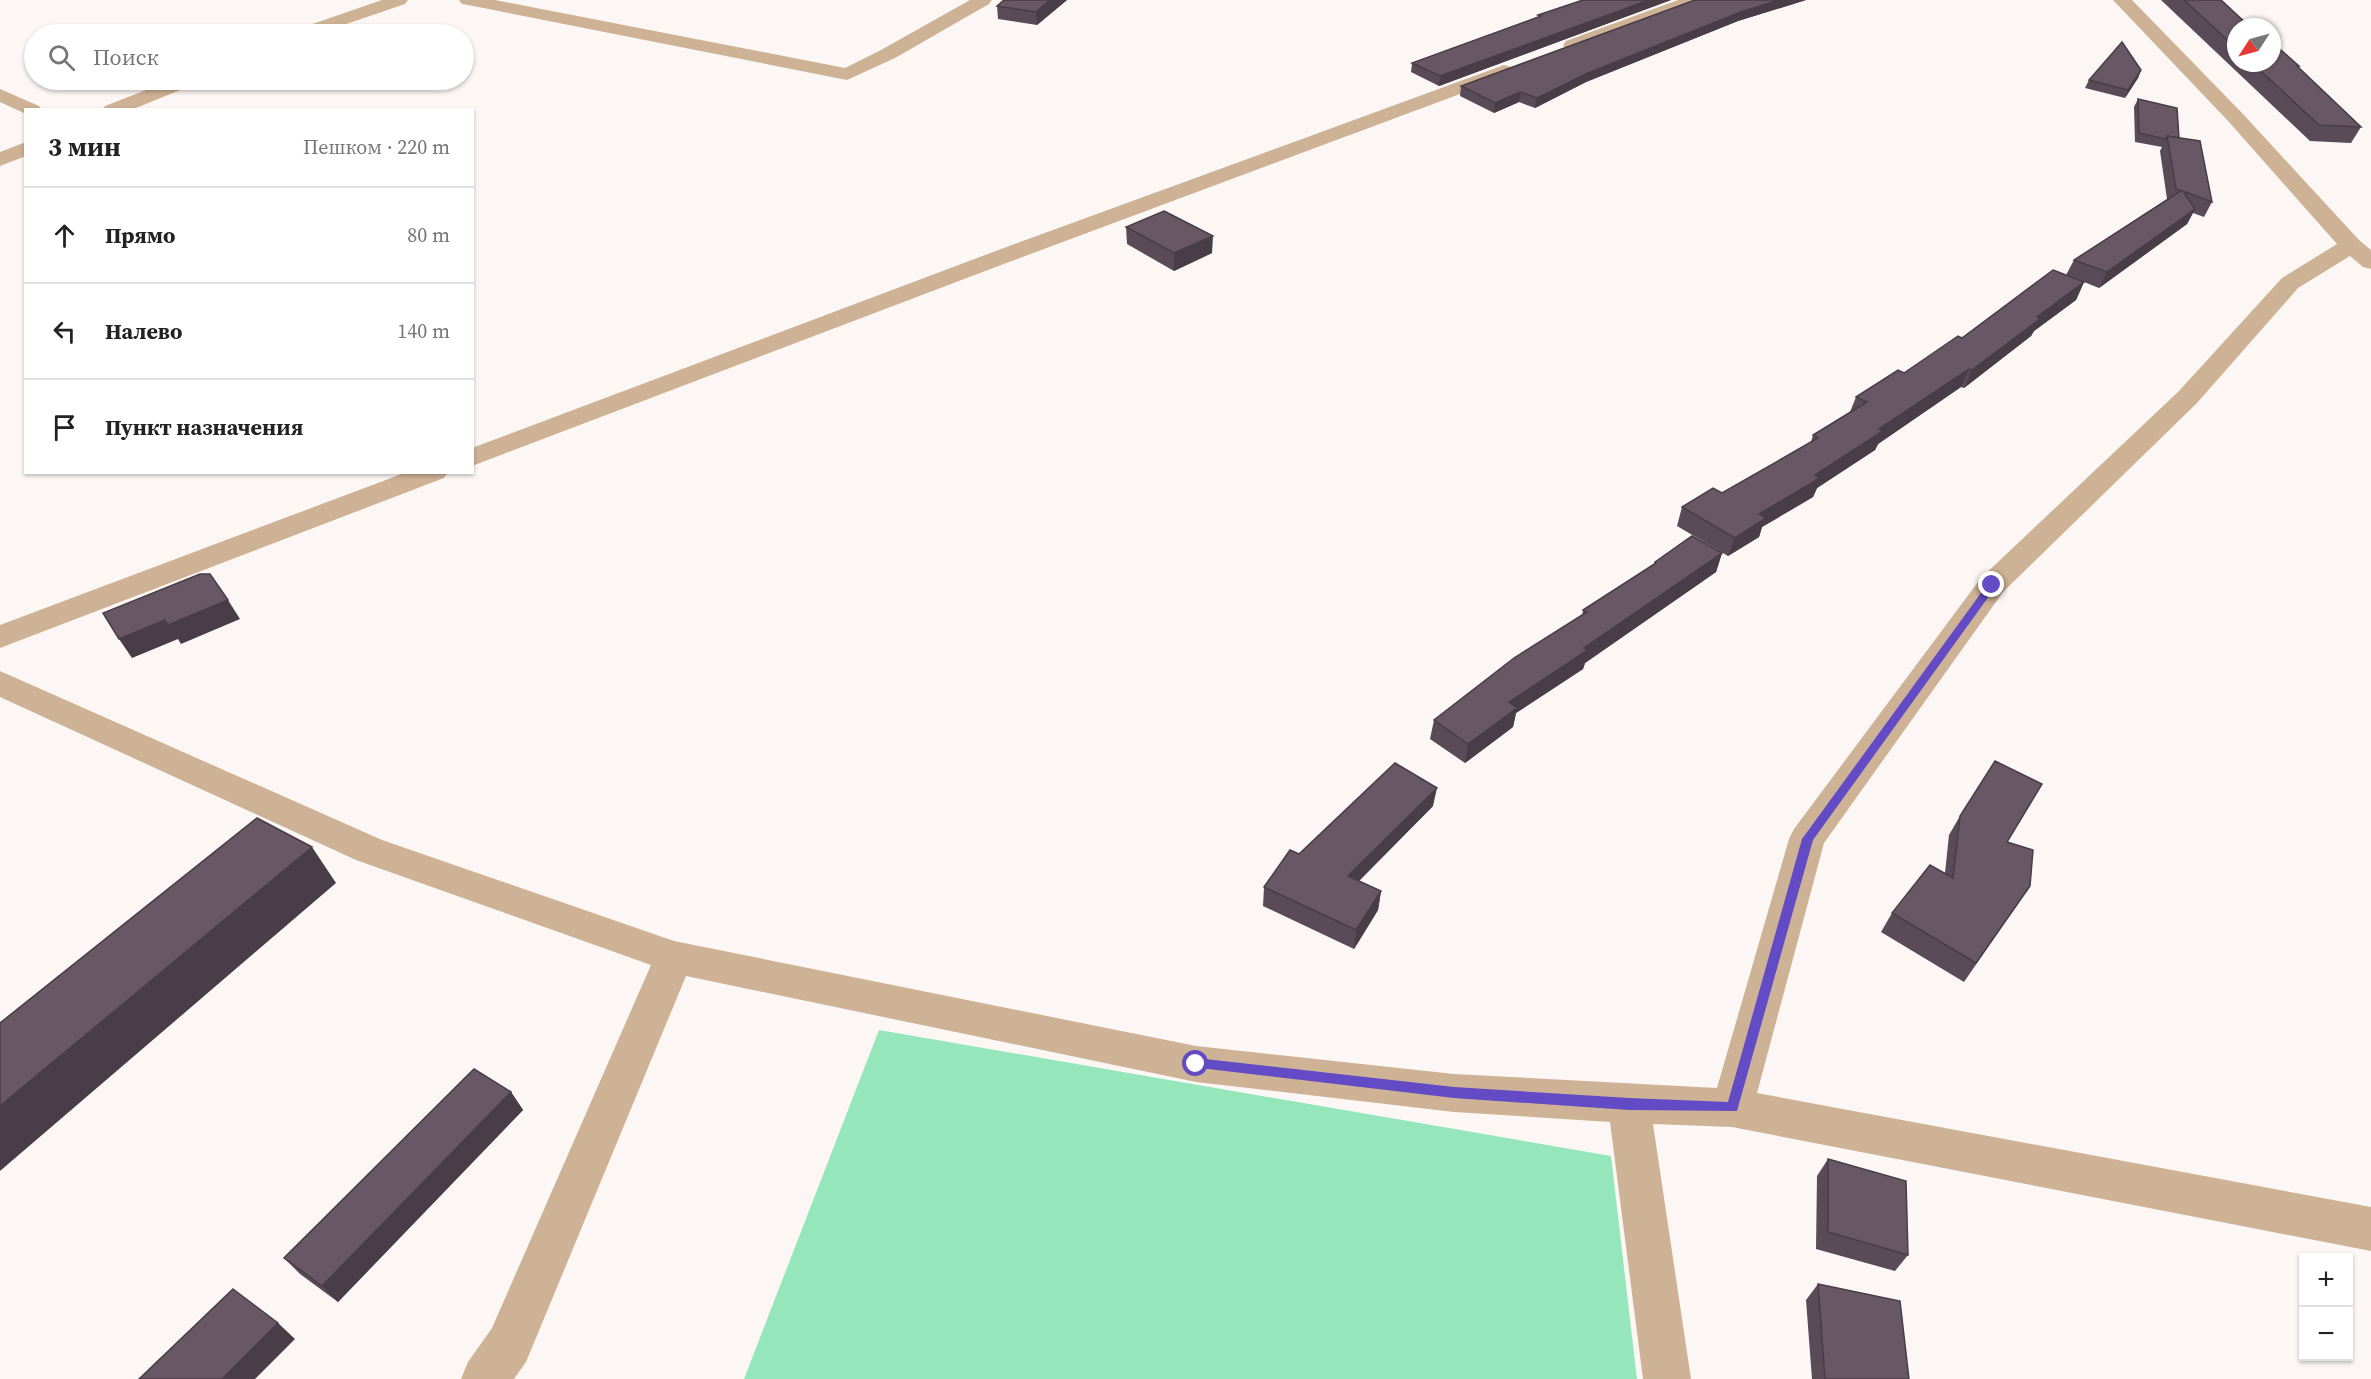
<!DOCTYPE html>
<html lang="ru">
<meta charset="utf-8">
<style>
body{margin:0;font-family:"Source Serif 4",serif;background:#f6f6f6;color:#222}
.controls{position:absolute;right:18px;bottom:18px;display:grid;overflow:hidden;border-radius:0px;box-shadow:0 2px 4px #0004}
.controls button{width:54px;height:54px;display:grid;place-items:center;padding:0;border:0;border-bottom:2px solid #e0e0e0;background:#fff;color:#222;font:30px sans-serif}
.compass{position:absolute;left:2227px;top:18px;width:54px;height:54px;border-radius:50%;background:#fff;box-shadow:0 2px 4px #0004;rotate:234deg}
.stop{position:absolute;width:18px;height:18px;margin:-14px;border:4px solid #624bc4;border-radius:50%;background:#fff}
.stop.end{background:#624bc4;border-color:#fff;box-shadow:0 2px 6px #0008}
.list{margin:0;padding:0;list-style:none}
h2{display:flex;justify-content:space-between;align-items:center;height:78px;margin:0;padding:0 24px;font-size:26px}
h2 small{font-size:20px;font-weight:400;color:#767676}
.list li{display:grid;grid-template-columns:39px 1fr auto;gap:18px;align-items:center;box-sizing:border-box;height:96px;padding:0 24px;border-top:2px solid #e0e0e0}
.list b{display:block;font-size:22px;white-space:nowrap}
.list em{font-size:20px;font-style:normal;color:#767676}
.icon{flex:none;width:33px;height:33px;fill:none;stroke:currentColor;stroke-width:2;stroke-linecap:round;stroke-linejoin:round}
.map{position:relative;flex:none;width:2371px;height:1379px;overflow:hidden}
.search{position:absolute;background:#fff;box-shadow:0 2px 4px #0004;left:24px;top:24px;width:450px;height:66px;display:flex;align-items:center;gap:15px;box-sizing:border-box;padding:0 21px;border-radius:33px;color:#767676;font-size:22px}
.panel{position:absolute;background:#fff;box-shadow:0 2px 4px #0004;left:24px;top:108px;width:450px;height:366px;border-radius:0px}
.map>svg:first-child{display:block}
.green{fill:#95e7bb}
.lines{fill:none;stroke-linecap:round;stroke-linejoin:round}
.minor{fill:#ceb295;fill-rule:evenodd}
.wall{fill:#594b57}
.shaded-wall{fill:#493d47}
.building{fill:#685765;stroke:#493d47;stroke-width:1.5}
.route{fill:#624bc4}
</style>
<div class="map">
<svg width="2371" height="1379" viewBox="0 0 2371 1379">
<rect width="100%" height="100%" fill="#fcf7f4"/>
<!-- green -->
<polygon class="green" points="879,1030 1611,1156 1637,1379 744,1379"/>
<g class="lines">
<!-- minor -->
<g class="minor">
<polygon points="382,0 408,0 405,4 317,34 292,34 295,30"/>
<polygon points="459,0 495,0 845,68 881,50 970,0 992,0 989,4 895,58 847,80 468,5 462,4"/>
<polygon points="1678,0 1703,0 1700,4 1578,49 1566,49 1563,45 1566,41"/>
<polygon points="2113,0 2132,0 2243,114 2359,240 2371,250 2371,269 2363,267 2350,256 2298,288 2197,403 2003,592 1824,843 1757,1093 2371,1207 2371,1251 1732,1127 1653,1124 1691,1379 1643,1379 1610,1122 1454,1112 1196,1082 686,976 526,1362 514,1379 461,1379 468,1362 492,1328 651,965 356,860 0,697 0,671 382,840 674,941 1196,1046 1454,1074 1717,1088 1789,839 1794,829 1981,578 2179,391 2282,278 2337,244 2229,122"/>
<polygon points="1504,65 1511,67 1513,71 1511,75 1009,262 472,466 472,448 993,252"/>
<polygon points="172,80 198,80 195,84 131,110 102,110 105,106"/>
<polygon points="0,89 39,106 42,110 26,110 26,114 0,102"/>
<polygon points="26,142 26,156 0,166 0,152"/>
<polygon points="407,472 448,472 444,478 0,648 0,625"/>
</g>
</g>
<!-- wall -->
<g class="wall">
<polygon points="1067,0 1037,25 998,19 997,6"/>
<polygon points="1583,0 1671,0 1439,86 1411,72 1412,63 1538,17 1538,15"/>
<polygon points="1695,0 1806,0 1738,21 1586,82 1535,108 1519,102 1494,113 1460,96 1461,86"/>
<polygon points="2161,0 2221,0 2248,25 2236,27 2236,63 2272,63 2299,66 2298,67 2361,127 2351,143 2310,141"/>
<polygon points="2141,70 2138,78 2125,98 2085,88 2089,80"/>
<polygon points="2138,99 2179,138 2212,202 2204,217 2193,213 2187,224 2099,288 2084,282 2076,300 2034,331 2031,336 1964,388 1961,387 1878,444 1875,450 1817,488 1813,497 1762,527 1759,537 1728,556 1677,526 1682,507 1722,493 1811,442 1813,435 1850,412 1856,397 1904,373 2066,275 2074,260 2167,199 2160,151 2162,147 2135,142 2134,107"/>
<polygon points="1126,227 1212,253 1174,271 1127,244"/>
<polygon points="1722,553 1716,572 1585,663 1583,669 1516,713 1513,727 1465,763 1430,739 1434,720 1582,616 1583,610 1654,565 1655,562"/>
<polygon points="1433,806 1359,881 1381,891 1378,910 1354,949 1263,906 1264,887 1299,854"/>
<polygon points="1960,816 2007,842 2030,886 1964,982 1881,932 1892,913 1945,873 1949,835"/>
<polygon points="511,1092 523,1110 338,1302 300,1274 284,1258"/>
<polygon points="1828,1159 1908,1255 1895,1271 1816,1249 1817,1176"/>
<polygon points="1818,1284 1909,1379 1812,1379 1806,1300"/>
</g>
<!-- shaded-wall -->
<g class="shaded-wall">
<polygon points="1050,0 1067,0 1037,25 1036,12"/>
<polygon points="1649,0 1671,0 1439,86 1440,76"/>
<polygon points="1779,0 1806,0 1738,21 1586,82 1535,108 1537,98 1588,73 1741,12"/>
<polygon points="2141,70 2138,78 2125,98 2128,90"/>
<polygon points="1520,92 1519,102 1494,113 1495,103"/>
<polygon points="2195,209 2187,224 2099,288 2107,272"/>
<polygon points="1213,236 1212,253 1174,271 1174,253"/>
<polygon points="2084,282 2076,300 2034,331 2031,336 1964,388 1972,370 2037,317"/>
<polygon points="1969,369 1961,387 1878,444 1875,450 1817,488 1813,497 1762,527 1759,537 1728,556 1735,538 1759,514 1879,429"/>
<polygon points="1722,553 1716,572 1585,663 1583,669 1516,713 1513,727 1465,763 1468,744 1509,702 1584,648"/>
<polygon points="228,600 240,619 181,644 178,639 132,658 119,639 165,620"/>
<polygon points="1437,788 1433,806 1345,895 1348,876"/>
<polygon points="312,847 336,883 0,1171 0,1106"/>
<polygon points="1381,891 1378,910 1354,949 1356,930"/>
<polygon points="511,1092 523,1110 338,1302 322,1286"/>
<polygon points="278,1323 295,1339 255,1379 222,1379"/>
</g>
<!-- building -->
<g class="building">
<polygon points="1004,0 1050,0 1036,12 997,6"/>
<polygon points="1583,0 1649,0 1440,76 1412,63 1541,16 1538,15"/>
<polygon points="1695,0 1779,0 1741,12 1588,73 1537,98 1520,92 1495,103 1461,86"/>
<polygon points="2184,0 2221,0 2248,25 2252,25 2254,27 2236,27 2236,48"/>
<polygon points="2122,42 2141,70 2128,90 2089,80"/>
<polygon points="2272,42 2299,66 2297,66 2361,127 2319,125 2252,63 2272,63"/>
<polygon points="2138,99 2177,108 2179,138 2167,136 2166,139 2139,133"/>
<polygon points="2167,136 2200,141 2212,202 2183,191 2195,209 2107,272 2074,260 2181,191 2176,189"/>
<polygon points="1164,211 1213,236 1174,253 1126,227"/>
<polygon points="2053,270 2084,282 2037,317 2040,319 1972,370 1969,369 1879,429 1883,431 1815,475 1820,478 1759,514 1766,518 1735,538 1682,507 1713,488 1722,493 1818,438 1813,435 1867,402 1856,397 1898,370 1904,373 1958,336 1962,338"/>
<polygon points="1692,536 1722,553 1584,648 1588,650 1509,702 1517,708 1468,744 1434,720 1514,658 1587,612 1583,610 1656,563 1655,562"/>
<polygon points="200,574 210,574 228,600 168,625 165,620 119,639 103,613"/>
<polygon points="1995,761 2042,784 2007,842 2033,850 2030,886 1976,963 1892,913 1930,865 1953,878 1960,816"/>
<polygon points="1395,763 1437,788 1348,876 1381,891 1356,930 1264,887 1290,850 1299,854"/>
<polygon points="257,818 312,847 0,1106 0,1023"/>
<polygon points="474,1069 511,1092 322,1286 284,1258"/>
<polygon points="1828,1159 1906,1181 1908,1255 1828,1232"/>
<polygon points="1818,1284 1900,1301 1909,1379 1825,1379"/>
<polygon points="233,1289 278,1323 222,1379 139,1379"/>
</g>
<!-- route -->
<polygon class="route" points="1989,582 1997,585 1813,840 1737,1111 1629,1110 1454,1098 1191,1067 1190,1064 1196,1058 1454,1087 1629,1098 1728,1102 1802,839"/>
</svg>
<div class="controls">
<button>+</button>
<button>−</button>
</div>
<svg class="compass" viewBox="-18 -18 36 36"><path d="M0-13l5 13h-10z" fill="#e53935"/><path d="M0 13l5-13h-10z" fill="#767676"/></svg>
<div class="stop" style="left:1196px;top:1064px"></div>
<div class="stop end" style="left:1992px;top:585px"></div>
<div class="search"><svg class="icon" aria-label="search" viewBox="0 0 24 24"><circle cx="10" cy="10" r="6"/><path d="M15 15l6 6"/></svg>Поиск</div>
<section class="panel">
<h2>3 мин<small>Пешком · 220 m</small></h2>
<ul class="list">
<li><svg class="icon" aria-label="ahead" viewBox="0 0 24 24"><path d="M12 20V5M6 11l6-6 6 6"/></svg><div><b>Прямо</b></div><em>80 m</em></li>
<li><svg class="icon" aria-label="left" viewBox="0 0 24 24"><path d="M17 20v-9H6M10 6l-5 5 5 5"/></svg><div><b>Налево</b></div><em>140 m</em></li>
<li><svg class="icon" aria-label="arrive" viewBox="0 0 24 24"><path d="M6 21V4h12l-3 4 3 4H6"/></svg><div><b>Пункт назначения</b></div></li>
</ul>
</section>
</div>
